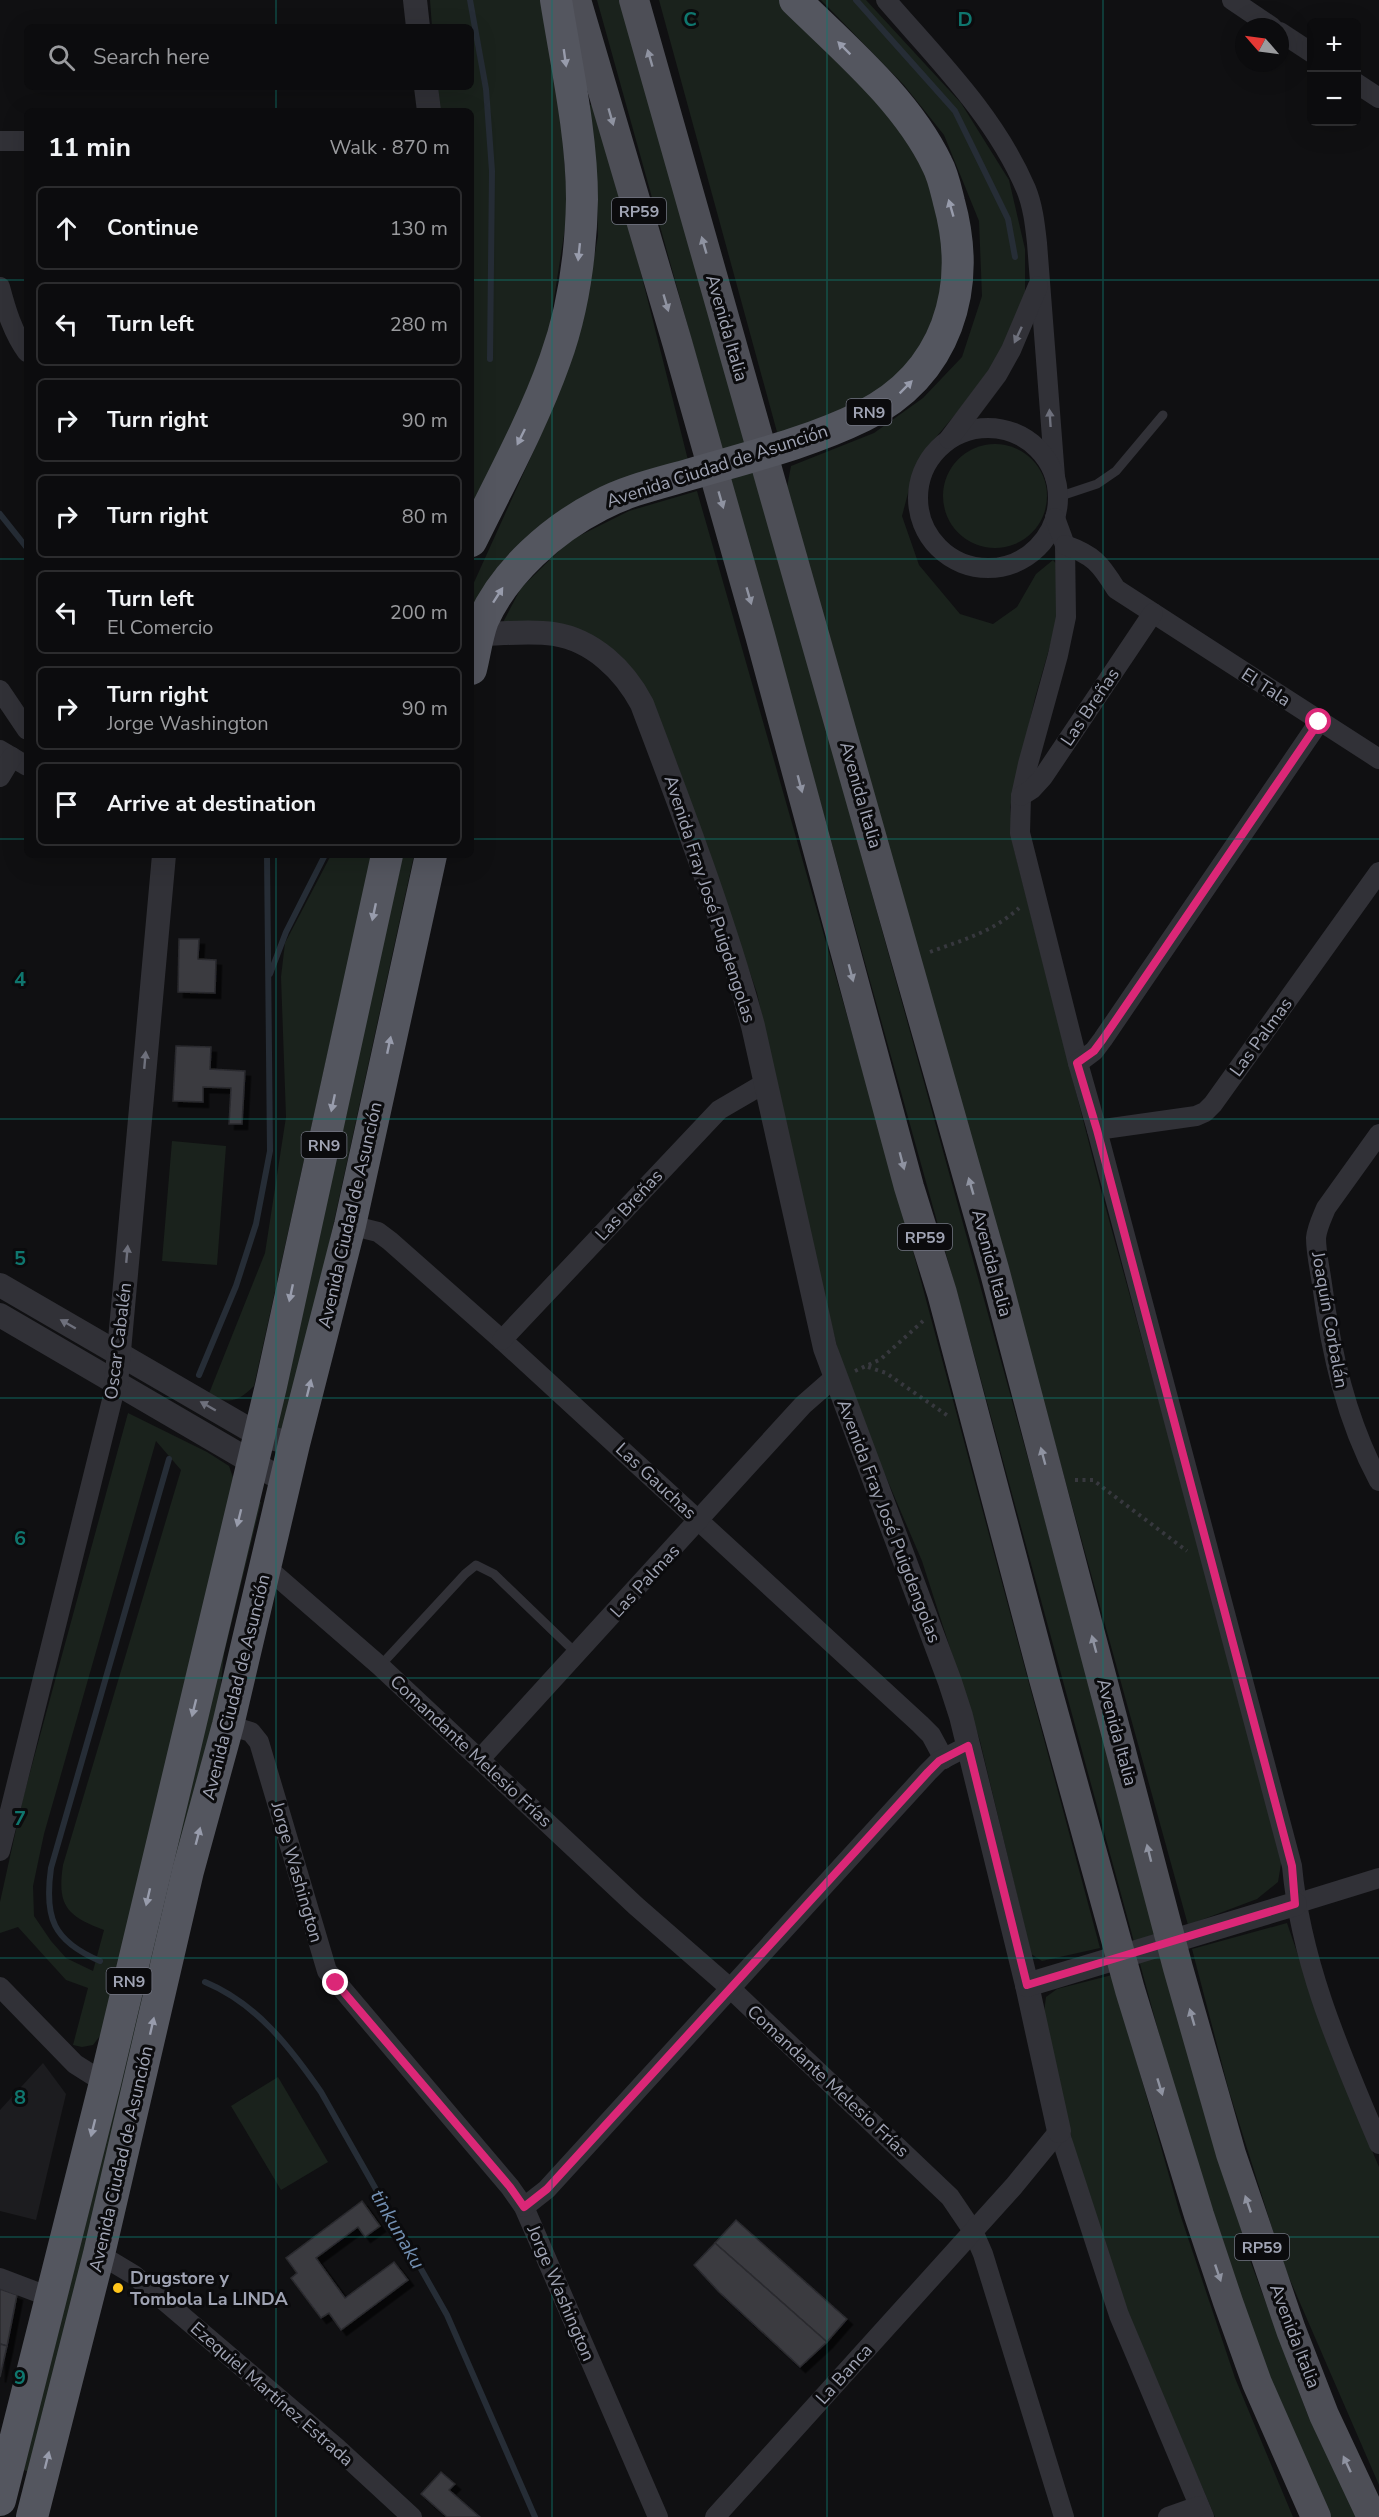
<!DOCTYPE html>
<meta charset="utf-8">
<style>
body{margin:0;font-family:"Nunito Sans",sans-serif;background:#1a1a1c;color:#f1f3f6}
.controls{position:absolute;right:18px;top:18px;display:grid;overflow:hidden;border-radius:9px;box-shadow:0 6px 24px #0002}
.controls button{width:54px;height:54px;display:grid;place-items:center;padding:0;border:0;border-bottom:2px solid #2c2c2e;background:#0c0c0e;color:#f1f3f6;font:30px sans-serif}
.compass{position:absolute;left:1235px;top:18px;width:54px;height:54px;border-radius:50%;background:#0c0c0e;box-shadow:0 6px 24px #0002;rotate:298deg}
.stop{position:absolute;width:18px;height:18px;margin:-14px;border:4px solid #db2777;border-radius:50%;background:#fff}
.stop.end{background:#db2777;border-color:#fff;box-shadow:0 2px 6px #0008}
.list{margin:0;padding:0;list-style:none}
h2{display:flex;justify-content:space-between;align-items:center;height:78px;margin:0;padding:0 24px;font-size:26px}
h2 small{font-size:20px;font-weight:400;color:#9a9b9e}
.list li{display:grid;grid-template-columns:39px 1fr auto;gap:18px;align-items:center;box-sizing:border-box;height:84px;margin:0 12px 12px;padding:0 12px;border:2px solid #2c2c2e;border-radius:9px}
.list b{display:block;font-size:22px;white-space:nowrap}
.list p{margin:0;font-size:20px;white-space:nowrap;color:#9a9b9e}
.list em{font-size:20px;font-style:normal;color:#9a9b9e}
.icon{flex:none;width:33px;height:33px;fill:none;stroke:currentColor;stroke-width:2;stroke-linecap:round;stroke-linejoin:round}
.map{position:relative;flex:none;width:1379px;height:2517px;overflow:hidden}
.search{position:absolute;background:#0c0c0e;box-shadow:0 6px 24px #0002;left:24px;top:24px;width:450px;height:66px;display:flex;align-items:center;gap:15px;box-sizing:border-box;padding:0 21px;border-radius:9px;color:#9a9b9e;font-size:22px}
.panel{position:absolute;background:#0c0c0e;box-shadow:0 6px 24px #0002;left:24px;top:108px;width:450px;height:750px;border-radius:9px}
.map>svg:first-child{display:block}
.built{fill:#1c1c1f}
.grass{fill:#1a221c;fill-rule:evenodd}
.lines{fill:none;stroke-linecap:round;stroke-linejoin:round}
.stream{stroke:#262d36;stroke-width:6}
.building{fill:#3a3a40;stroke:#2a2a2e;stroke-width:1.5;filter:url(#shadow)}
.path{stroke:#37383e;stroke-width:4;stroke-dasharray:3 4.5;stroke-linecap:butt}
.service{stroke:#313137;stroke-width:9}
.minor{stroke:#313137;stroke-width:20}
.tertiary{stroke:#313137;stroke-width:24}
.primary{stroke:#4d4e56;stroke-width:30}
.trunk{stroke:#54565f;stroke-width:32}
.oneway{fill:#989cac}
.oneway2{fill:#8f93a1}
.oneway3{fill:#6e707c}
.route{stroke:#db2777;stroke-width:8}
.grid{fill:none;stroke:#0f766e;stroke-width:1.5;stroke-opacity:0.55}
.poi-dot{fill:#ffc51b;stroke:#0b0b0d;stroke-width:2}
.labels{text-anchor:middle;stroke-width:6;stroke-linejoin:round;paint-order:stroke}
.shield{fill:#0b0b0d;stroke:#737682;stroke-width:1.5}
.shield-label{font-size:16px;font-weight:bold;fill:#a0a4b4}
.street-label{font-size:18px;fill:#a0a4b4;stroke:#0b0b0d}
.poi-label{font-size:18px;font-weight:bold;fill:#a0a4b4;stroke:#0b0b0d;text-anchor:start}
.water-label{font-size:20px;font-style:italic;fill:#7390b3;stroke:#0b0b0d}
.grid-label{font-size:20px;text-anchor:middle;font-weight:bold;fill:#0f766e;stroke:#0b0b0d;stroke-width:6;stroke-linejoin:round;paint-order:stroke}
</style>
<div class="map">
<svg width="1379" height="2517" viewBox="0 0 1379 2517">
<defs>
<filter id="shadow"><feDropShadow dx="5.5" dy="5.5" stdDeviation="0" flood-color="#0009"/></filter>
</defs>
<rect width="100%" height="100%" fill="#101012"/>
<!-- built -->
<polygon class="built" points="43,2063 66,2094 36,2220 0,2211 0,2110"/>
<!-- grass -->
<g class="grass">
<polygon points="430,0 543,0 560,105 568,209 548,337 471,527 471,111 440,111 438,87 471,87 471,27 432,27"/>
<polygon points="597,0 625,0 1035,1484 1186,2039 1251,2263 1307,2413 1357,2517 1327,2517 1278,2410 1204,2199 975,1358"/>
<polygon points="659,0 780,0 872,90 924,160 952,275 904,383 780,443"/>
<polygon points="821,0 866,0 961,103 1009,180 1025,249 1025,292 1006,346 970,397 926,449 913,474 902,516 919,565 960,614 993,624 1017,607 1036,574 1053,560 1059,567 1058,618 1035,698 1010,807 1014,849 1103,1198 1283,1852 1278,1882 1257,1899 1188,1925 957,1089 787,487 791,466 874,433 923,398 962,357 982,296 979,221 944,135 904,85"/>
<polygon points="594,102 613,162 691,472 589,508 471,639 471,589 549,417 583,321 598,236 596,174 588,107"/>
<circle cx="995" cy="496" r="52"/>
<polygon points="697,491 892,1173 1100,1948 1042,1961 1031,1954 980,1741 922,1561 847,1386 817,1268 757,993 677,763 604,644 499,630 521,588 569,541 629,511"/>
<path d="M 331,855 L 375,855 L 343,984 L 254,1386 C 237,1403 230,1403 208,1396 L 265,1253 L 286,1117 L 281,977 L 285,943 Z"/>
<polygon points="403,855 414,855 288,1432 274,1430"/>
<polygon points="172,1141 226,1146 217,1265 162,1261"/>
<path d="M 128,1413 L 207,1452 L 229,1466 L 235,1483 L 103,2032 L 93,2045 L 82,2047 L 73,2045 L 88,1988 L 66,1980 L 18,1927 L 0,1933 L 0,1902 L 23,1798 ZM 156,1441 L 181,1470 L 63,1865 C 57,1905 66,1916 104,1930 L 93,1971 L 66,1958 L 51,1941 L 34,1916 L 33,1886 L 44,1834 Z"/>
<polygon points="256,1501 261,1502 224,1654 218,1711 30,2472 23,2470"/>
<polygon points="1287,1923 1334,2060 1379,2167 1379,2485 1284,2266 1229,2091 1192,1949"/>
<polygon points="1112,1975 1180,2214 1235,2378 1293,2517 1215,2517 1123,2304 1083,2190 1044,2013 1046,1997 1057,1989"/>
<polygon points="278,2077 328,2162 281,2190 231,2106"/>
</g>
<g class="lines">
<!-- stream -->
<g class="stream">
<polyline points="470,0 486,89 492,171 490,359"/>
<polyline points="856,0 955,111 1008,219 1015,257"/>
<polyline points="0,514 27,548"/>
<polyline points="270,974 286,932 325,855"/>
<polyline points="199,1375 236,1286 256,1224 270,1151 267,855"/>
<path d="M 100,1961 C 53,1941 44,1918 51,1868 L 169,1459"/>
<path d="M 205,1982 C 256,2003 290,2047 321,2092 L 447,2315 L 535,2517"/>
</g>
</g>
<!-- building -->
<g class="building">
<polygon points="179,939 199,939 198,959 216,960 215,993 178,992"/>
<polygon points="176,1046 211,1047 210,1069 245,1071 242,1124 229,1124 231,1088 203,1087 203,1102 173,1101"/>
<polygon points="362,2201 380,2226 365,2237 358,2227 316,2258 345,2298 394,2262 408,2280 341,2330 329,2313 321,2318 291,2278 297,2273 286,2258"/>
<polygon points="736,2220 847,2319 827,2342 715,2243"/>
<polygon points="715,2243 827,2342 800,2367 719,2292 694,2265"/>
<polygon points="0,2289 17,2295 7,2346 0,2344"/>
<polygon points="0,2344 7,2346 0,2377"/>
<polygon points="441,2472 455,2484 449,2490 480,2517 447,2517 421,2494"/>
</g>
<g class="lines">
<!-- path -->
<g class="path">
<path d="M 930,952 C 962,940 993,932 1019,908"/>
<polyline points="868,1367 886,1373 948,1416"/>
<polyline points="855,1371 881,1359 923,1321"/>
<polyline points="1075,1480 1093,1480 1187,1551"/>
</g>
<!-- service -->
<g class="service">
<polyline points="1058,497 1097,484 1116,471 1163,415"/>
<polyline points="380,1666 465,1574 476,1565 494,1574 577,1654"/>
</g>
<!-- minor -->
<g class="minor">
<path d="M 886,0 C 937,59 995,116 1026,189 C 1033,206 1035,225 1037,243 L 1055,477"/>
<polyline points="1232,0 1272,27"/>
<polyline points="1280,32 1312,53"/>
<polyline points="1356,83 1379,98"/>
<polyline points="0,141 27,141"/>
<path d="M 0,287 C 6,310 13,333 27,352"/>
<circle cx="988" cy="498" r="70"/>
<polyline points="949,439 997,375 1011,350 1038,286"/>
<path d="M 1055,518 L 1065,545 L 1066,617 L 1058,655 L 1028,764 L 1021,796 L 1020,833 L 1078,1063 L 1097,1130 L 1292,1866 C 1301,1965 1341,2054 1379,2144"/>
<path d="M 1065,545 C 1093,555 1100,563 1116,589 L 1379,759"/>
<polyline points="0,690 27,730"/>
<polyline points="0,750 27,766"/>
<polyline points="0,777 12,757"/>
<polyline points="1021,796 1032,789 1043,777 1153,613"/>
<polyline points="1078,1063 1094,1051 1103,1039 1319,722"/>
<polyline points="1097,1130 1196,1116 1205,1112 1213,1104 1379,872"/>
<path d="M 1379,1134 L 1326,1208 C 1322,1218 1317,1227 1316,1238 C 1316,1253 1320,1269 1322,1284 C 1331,1352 1346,1420 1379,1481"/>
<polyline points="350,1225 378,1232 390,1241 502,1340 920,1724 931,1735 944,1759"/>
<polyline points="502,1340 719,1110 765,1083"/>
<polyline points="266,1567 380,1666 636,1906 730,1988 950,2197 973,2231 983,2254 1064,2517"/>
<polyline points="228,1725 251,1732 259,1742 327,1971 510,2187 524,2207 658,2517"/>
<polyline points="480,1759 803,1405 835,1377"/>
<polyline points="0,1851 116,1384"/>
<polyline points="1295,1904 1379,1878"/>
<polyline points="0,1987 75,2064 105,2083"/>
<polyline points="1059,2131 1119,2315 1204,2517"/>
<polyline points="524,2207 547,2189 928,1772 939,1761 968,1746"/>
<polyline points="99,2254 134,2275 336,2447 412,2517"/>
<polyline points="0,2278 50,2297"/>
<polyline points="715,2517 1014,2186 1059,2131"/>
<polyline points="1168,2517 1199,2506"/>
</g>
<!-- tertiary -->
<g class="tertiary">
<polyline points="415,0 418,27"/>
<polyline points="426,87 429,111"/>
<path d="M 479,634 C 503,634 530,630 554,634 C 593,640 624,670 642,704 C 682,810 723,916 753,1026 L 825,1348 L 950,1682 L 961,1716 L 1027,1985 L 1059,2131"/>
<polyline points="0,1285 259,1435 294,1444"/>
<polyline points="0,1315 286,1482"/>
<polyline points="116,1384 164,855"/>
<polyline points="1027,1985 1295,1904"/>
</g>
<!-- primary -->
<g class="primary">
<polyline points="576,0 677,342 760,635 909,1187 942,1293 1044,1679 1130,1990 1199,2215 1228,2302 1257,2383 1316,2517"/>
<polyline points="634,0 994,1269 1178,1968 1231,2154 1291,2330 1324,2415 1372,2517"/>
</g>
<!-- trunk -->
<g class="trunk">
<path d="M 471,541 C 500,482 533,422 555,360 C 574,308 581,253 582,199 C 582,135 566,63 556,0"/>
<path d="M 471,669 C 475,653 477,636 483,620 C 505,571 553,529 600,505 C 628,490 660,483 691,474 C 749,457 808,443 863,416 C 947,374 973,289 949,202 C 946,190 943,175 937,164 C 907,101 844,48 795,0"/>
<polyline points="0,2500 105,2083 271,1386 387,855"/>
<polyline points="32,2517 99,2254 188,1871 228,1725 294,1444 350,1225 431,855"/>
</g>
</g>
<!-- one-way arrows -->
<defs><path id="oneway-solid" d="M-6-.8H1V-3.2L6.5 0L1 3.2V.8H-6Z" transform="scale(1.5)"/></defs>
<g class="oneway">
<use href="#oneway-solid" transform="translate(844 48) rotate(-135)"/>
<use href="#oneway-solid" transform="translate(565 58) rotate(82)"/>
<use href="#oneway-solid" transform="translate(951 208) rotate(-106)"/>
<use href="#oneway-solid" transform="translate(579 252) rotate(96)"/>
<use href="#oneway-solid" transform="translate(906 387) rotate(-45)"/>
<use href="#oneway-solid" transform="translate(521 437) rotate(116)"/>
<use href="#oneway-solid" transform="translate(498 595) rotate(-57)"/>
<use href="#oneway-solid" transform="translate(374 912) rotate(102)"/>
<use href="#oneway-solid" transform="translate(389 1045) rotate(-78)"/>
<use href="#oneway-solid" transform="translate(333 1103) rotate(102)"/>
<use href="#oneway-solid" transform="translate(291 1293) rotate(102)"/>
<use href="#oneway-solid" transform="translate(309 1388) rotate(-76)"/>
<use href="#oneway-solid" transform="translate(239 1518) rotate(104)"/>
<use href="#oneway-solid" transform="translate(194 1708) rotate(104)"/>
<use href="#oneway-solid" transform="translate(198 1836) rotate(-75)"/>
<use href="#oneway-solid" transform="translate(148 1897) rotate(103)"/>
<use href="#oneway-solid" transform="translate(152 2026) rotate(-77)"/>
<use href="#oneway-solid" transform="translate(93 2128) rotate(104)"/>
<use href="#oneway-solid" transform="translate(47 2460) rotate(-76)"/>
</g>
<g class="oneway2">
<use href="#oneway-solid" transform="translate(650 58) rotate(-106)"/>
<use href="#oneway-solid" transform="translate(611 117) rotate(74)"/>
<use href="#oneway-solid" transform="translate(704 245) rotate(-106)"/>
<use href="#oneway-solid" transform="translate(666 303) rotate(74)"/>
<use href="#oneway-solid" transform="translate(721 500) rotate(74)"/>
<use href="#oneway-solid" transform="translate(749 596) rotate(74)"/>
<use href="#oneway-solid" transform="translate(800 784) rotate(75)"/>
<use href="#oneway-solid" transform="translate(851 973) rotate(75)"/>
<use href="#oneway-solid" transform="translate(902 1161) rotate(75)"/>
<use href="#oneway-solid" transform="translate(971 1186) rotate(-106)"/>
<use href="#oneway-solid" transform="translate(1043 1456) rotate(-105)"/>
<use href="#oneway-solid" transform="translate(1094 1644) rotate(-105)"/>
<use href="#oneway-solid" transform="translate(1149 1853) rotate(-104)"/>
<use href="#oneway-solid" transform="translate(1192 2017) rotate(-106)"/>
<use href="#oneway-solid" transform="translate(1160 2087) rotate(73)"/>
<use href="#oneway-solid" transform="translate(1248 2204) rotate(-109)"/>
<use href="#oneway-solid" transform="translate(1218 2273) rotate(71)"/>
<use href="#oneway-solid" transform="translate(1347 2464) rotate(-115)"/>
</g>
<g class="oneway3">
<use href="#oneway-solid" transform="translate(1018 335) rotate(115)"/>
<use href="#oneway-solid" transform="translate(1050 418) rotate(-94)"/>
<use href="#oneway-solid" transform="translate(145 1060) rotate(-85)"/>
<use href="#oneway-solid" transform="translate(127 1254) rotate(-85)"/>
<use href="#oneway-solid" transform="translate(68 1324) rotate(-150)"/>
<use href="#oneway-solid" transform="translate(208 1406) rotate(-150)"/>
</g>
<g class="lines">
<!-- route -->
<polyline class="route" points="336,1983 510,2187 524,2207 547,2189 928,1772 939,1761 968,1746 1027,1985 1295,1904 1292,1866 1097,1130 1077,1063 1094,1051 1103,1039 1319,722"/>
</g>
<!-- grid -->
<path class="grid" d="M 276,0 L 276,27M 552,0 L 552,2517M 827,0 L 827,2517M 1103,0 L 1103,2517M 276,87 L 276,111M 0,280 L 27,280M 471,280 L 1379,280M 0,559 L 27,559M 471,559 L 1379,559M 0,839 L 27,839M 471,839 L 1379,839M 276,855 L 276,2517M 0,1119 L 1379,1119M 0,1398 L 1379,1398M 0,1678 L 1379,1678M 0,1958 L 1379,1958M 0,2237 L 1379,2237"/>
<!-- markers -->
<circle class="poi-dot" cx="118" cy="2288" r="6"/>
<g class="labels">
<!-- shield labels -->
<g class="shield">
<rect x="612" y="198" width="54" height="26" rx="4.5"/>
<rect x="846.5" y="399" width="45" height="26" rx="4.5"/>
<rect x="301.5" y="1132" width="45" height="26" rx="4.5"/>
<rect x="898" y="1224" width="54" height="26" rx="4.5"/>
<rect x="106.5" y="1968" width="45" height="26" rx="4.5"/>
<rect x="1235" y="2234" width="54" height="26" rx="4.5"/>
</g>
<g class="shield-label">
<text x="639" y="217">RP59</text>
<text x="869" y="418">RN9</text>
<text x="324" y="1151">RN9</text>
<text x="925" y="1243">RP59</text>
<text x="129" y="1987">RN9</text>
<text x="1262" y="2253">RP59</text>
</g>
<!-- street labels -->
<g class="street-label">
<text transform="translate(727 328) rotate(74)" y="6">Avenida Italia</text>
<text transform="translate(717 466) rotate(-18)" y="6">Avenida Ciudad de Asunción</text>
<text transform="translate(1266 687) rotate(33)" y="6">El Tala</text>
<text transform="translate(1090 707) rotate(-56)" y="6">Las Breñas</text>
<text transform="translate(861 795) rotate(74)" y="6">Avenida Italia</text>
<text transform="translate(710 899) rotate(72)" y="6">Avenida Fray José Puigdengolas</text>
<text transform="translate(1261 1037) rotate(-54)" y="6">Las Palmas</text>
<text transform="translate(629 1205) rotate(-47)" y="6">Las Breñas</text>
<text transform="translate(350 1215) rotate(-77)" y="6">Avenida Ciudad de Asunción</text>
<text transform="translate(992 1263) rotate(75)" y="6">Avenida Italia</text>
<text transform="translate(1330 1320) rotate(80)" y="6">Joaquín Corbalán</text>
<text transform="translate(118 1341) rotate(-83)" y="6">Oscar Cabalén</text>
<text transform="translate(656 1481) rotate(43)" y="6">Las Gauchas</text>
<text transform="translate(889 1521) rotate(69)" y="6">Avenida Fray José Puigdengolas</text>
<text transform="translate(645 1581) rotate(-47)" y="6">Las Palmas</text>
<text transform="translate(236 1687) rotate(-76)" y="6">Avenida Ciudad de Asunción</text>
<text transform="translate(1117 1732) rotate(75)" y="6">Avenida Italia</text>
<text transform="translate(471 1751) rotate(43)" y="6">Comandante Melesio Frías</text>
<text transform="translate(297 1872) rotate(74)" y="6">Jorge Washington</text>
<text transform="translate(828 2081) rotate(43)" y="6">Comandante Melesio Frías</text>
<text transform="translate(121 2159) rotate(-77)" y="6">Avenida Ciudad de Asunción</text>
<text transform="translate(561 2293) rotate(67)" y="6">Jorge Washington</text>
<text transform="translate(1295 2336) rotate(69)" y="6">Avenida Italia</text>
<text transform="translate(844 2374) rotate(-48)" y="6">La Banca</text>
<text transform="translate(272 2394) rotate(41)" y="6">Ezequiel Martínez Estrada</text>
</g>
<!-- poi labels -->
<g class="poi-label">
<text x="130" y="2284">Drugstore y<tspan x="130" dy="21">Tombola La LINDA</tspan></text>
</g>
<!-- water labels -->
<g class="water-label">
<text transform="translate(398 2229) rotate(60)" y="7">tinkunaku</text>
</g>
</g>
<g class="grid-label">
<text x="690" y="26">C</text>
<text x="965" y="26">D</text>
<text x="20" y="986">4</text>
<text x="20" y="1265">5</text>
<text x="20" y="1545">6</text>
<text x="20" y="1825">7</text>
<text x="20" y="2104">8</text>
<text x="20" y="2384">9</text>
</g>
</svg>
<div class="controls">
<button>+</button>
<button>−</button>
</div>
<svg class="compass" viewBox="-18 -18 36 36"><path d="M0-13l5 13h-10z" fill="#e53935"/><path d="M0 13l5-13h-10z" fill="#9a9b9e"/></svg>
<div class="stop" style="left:1319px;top:722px"></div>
<div class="stop end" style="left:336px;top:1983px"></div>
<div class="search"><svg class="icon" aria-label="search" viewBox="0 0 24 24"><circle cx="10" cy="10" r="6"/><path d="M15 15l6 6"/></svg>Search here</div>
<section class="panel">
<h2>11 min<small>Walk · 870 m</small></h2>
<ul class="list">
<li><svg class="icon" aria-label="ahead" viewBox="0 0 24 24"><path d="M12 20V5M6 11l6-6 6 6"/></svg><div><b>Continue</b></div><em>130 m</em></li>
<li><svg class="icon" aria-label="left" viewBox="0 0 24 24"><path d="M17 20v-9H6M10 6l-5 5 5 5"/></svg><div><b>Turn left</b></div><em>280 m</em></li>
<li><svg class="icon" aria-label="right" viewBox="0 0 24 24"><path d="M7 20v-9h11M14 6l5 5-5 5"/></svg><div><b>Turn right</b></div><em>90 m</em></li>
<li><svg class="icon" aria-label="right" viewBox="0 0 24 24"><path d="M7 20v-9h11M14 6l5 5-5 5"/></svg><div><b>Turn right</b></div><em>80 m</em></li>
<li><svg class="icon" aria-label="left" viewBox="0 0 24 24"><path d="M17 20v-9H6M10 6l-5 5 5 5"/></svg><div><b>Turn left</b><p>El Comercio</p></div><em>200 m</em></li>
<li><svg class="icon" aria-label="right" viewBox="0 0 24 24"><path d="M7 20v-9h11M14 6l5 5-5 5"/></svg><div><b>Turn right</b><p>Jorge Washington</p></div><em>90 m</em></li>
<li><svg class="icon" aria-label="arrive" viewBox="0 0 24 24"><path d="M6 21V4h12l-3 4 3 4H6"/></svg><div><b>Arrive at destination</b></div></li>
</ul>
</section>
</div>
